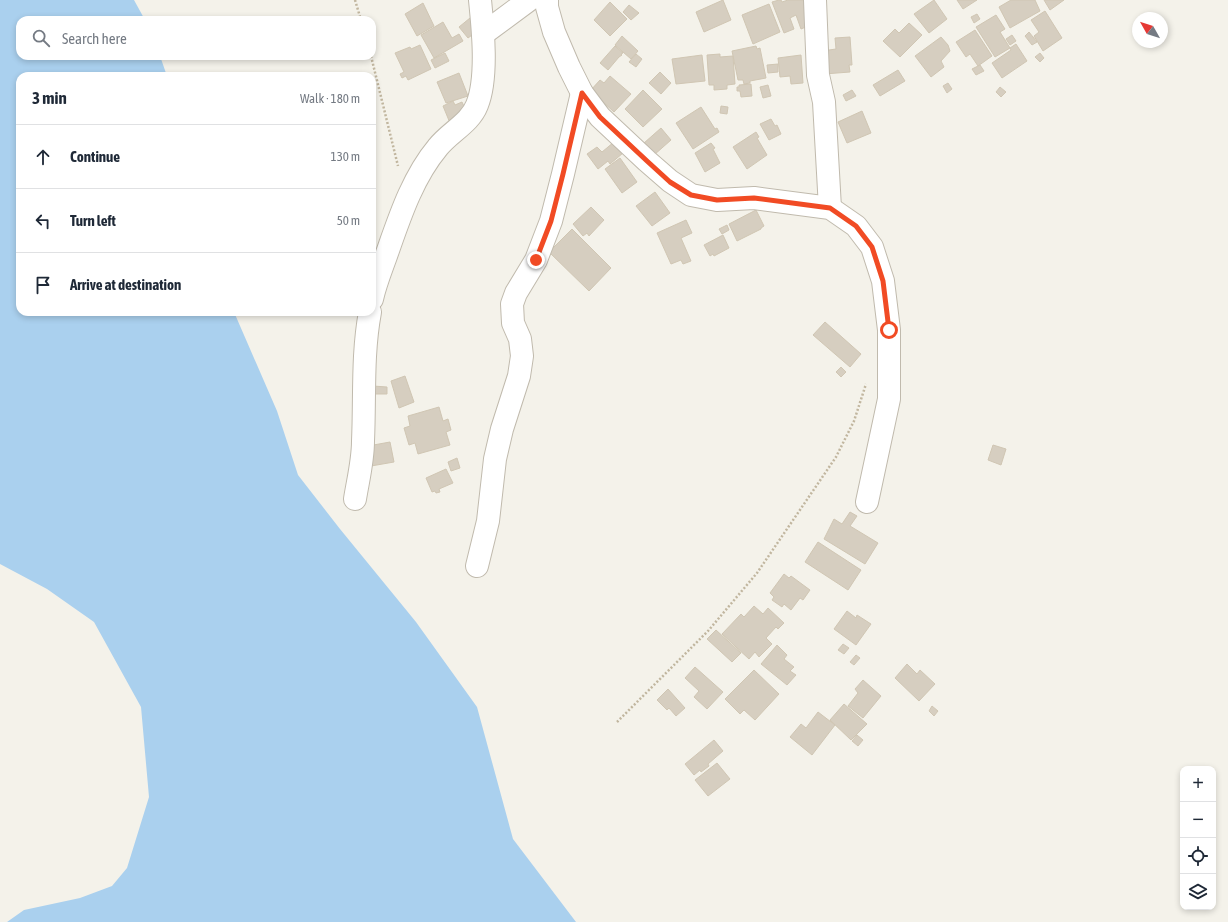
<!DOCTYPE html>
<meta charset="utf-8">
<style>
body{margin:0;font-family:"Asap Condensed",sans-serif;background:#f6f6f7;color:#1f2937}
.controls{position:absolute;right:12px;bottom:12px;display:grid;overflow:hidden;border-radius:8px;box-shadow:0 2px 6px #0003}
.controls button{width:36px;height:36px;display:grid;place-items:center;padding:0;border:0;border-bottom:1px solid #e0e1e3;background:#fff;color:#1f2937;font:20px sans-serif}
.compass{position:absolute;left:1132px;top:12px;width:36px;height:36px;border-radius:50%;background:#fff;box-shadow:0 2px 6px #0003;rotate:309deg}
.stop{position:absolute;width:12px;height:12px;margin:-9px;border:3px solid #f14b24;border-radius:50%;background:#fff}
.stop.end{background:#f14b24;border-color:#fff;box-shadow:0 1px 4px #0008}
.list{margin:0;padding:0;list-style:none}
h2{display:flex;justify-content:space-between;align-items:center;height:52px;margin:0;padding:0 16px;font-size:17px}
h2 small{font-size:13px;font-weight:400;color:#747a83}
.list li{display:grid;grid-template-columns:26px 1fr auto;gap:12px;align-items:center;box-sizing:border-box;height:64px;padding:0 16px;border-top:1px solid #e0e1e3}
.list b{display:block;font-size:15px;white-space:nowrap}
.list em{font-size:13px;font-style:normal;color:#747a83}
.icon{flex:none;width:22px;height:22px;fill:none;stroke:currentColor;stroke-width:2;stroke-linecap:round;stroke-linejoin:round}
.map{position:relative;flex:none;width:1228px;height:922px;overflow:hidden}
.search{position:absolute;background:#fff;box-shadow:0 2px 6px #0003;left:16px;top:16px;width:360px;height:44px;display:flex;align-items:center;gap:10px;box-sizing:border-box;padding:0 14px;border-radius:12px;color:#747a83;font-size:15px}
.panel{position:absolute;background:#fff;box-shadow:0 2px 6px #0003;left:16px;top:72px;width:360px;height:244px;border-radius:12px}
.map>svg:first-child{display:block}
.water{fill:#aad0ee}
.building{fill:#d6cec0;stroke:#d0c6b3}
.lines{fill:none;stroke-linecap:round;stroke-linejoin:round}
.minor-casing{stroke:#c0baad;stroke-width:24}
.path{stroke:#c1b69f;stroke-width:2.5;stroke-dasharray:2 2;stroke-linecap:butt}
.minor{stroke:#fff;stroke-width:22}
.route{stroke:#f14b24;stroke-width:5}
</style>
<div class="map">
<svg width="1228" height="922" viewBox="0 0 1228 922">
<rect width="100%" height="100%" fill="#f4f2ea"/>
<!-- water -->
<polygon class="water" points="0,0 134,0 145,20 20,20 20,56 160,56 167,76 20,76 20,312 234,312 277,411 298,475 340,529 416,622 477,707 513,839 576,922 7,922 24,910 80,898 112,886 127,868 149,797 141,707 94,622 47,589 0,564"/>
<!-- building -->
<g class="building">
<polygon points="723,0 731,20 704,32 696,12"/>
<polygon points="779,0 781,0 782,2 788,0 804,0 813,24 801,29 796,15 790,18 794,29 784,33 772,2"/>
<polygon points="934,0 947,19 929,33 914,14"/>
<polygon points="957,0 977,0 963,9"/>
<polygon points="1011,0 1035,0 1040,11 1010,28 999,7"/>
<polygon points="1044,0 1064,0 1050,10"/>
<polygon points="610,2 627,19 610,36 594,20"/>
<polygon points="423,3 434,26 417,36 405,14"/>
<polygon points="769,4 780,32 753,44 742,15"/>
<polygon points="629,5 639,13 631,20 623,12"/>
<polygon points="1045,11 1062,38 1043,51 1034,36 1039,32 1031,20"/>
<polygon points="977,14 980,19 974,23 971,17"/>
<polygon points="996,15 1005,29 1000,32 1010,48 995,57 976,27"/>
<polygon points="470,18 479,30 468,38 459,27"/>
<polygon points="443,22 452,38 459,34 463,41 434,58 421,35"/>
<polygon points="909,23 922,35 900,57 883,41 895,29 899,33"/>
<polygon points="975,30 992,56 978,66 970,54 966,57 956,42"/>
<polygon points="1029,32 1037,42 1032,45 1025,36"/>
<polygon points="1012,35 1016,41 1010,45 1006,39"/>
<polygon points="622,36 638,51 631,59 615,45"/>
<polygon points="850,37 852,65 849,65 850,72 824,74 822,51 836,49 835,38"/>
<polygon points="941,37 948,45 950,51 941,61 944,67 931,77 915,56"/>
<polygon points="1016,44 1027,61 1002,78 992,63 1011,50 1010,48"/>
<polygon points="420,45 431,69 408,80 406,76 402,78 400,74 404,72 395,53 410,47 411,49"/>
<polygon points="615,46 623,53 621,54 622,55 619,57 608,70 600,63"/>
<polygon points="756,46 757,49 760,48 766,78 750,81 750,83 744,84 743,80 738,80 732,51"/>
<polygon points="445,53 449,61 435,68 431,60"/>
<polygon points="1040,53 1044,58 1040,62 1035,57"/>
<polygon points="636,54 642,59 636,67 629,62"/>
<polygon points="720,54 720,57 733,56 735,84 727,85 727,89 714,90 714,85 709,85 707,55"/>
<polygon points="702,55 705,81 676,84 672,59"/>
<polygon points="801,55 803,83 791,84 790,76 780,77 778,58"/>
<polygon points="778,64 778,72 768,73 767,65"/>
<polygon points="980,65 984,71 976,75 972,69"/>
<polygon points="898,70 905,81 880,96 873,85"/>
<polygon points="660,72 671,83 661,94 649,83"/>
<polygon points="459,73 468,96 446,103 437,82"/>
<polygon points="610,76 631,94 614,112 603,102 601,103 590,91 600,80 604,83"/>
<polygon points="948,83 952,89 947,93 943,86"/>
<polygon points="751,84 752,96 741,97 740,91 737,91 737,87 739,87 739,85"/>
<polygon points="768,85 771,96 763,98 760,87"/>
<polygon points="1000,87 1006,92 1001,97 996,92"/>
<polygon points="643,90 662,109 643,127 625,109"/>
<polygon points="852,90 856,96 846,101 843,95"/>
<polygon points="453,101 455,105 462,102 468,115 450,123 443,106"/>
<polygon points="721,106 728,107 727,114 720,113"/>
<polygon points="701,107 715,129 717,128 719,132 693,149 676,123"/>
<polygon points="862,111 871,133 847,143 838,122"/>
<polygon points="771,119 775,126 777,125 781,134 769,140 760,124"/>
<polygon points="661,128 671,140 654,155 644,143"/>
<polygon points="756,132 759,137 757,138 767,155 747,169 733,147"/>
<polygon points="614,142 623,153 610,164 608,161 598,169 587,154 597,147 602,152"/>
<polygon points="711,143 715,148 713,149 720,163 705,172 695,153"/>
<polygon points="620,158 637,182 622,193 605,169"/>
<polygon points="655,192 670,213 652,226 636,206"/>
<polygon points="591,207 604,220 589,236 587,233 583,236 573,224"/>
<polygon points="756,210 764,226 761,228 761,229 737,241 729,224"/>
<polygon points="686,220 692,233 681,238 691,261 683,264 681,260 671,264 657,233"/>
<polygon points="727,225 729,230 722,234 719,229"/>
<polygon points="572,229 611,268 589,291 549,252"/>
<polygon points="723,235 729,248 714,256 713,254 710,256 704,245"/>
<polygon points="825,322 861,354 850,367 813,335"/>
<polygon points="841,367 846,372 841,377 836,372"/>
<polygon points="405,376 414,402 399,408 391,381"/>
<polygon points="373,386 387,387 387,394 373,394"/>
<polygon points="439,407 443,421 448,419 451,430 446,432 450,445 418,454 415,443 409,445 404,428 410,426 408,416"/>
<polygon points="390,442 394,462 371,466 368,446"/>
<polygon points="993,445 1006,449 1001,465 988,460"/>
<polygon points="457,458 460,468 451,471 448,462"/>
<polygon points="446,469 453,483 439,489 440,492 436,493 435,491 432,492 426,478"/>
<polygon points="850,512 857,516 850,526 878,543 865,564 824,539 834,519 842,524"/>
<polygon points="818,542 861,570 848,590 805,562"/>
<polygon points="784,574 789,578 791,576 810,590 803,600 800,598 791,610 784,604 782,607 772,600 774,597 770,593"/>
<polygon points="754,606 763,614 768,608 784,623 778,629 776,627 766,638 772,644 759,657 755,652 749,659 722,634 741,614 744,617"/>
<polygon points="847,611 856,618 857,615 871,624 856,645 834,629"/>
<polygon points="716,630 741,653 732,662 707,639"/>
<polygon points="843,644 849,648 844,654 838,650"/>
<polygon points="777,645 787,655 784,659 794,667 790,671 796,675 787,685 761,664"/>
<polygon points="856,655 860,658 854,665 850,662"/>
<polygon points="907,664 917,674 920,670 935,684 919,701 895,678"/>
<polygon points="695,667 723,692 707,709 694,697 699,691 685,678"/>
<polygon points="754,670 779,694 755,720 744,710 740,714 725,699"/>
<polygon points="863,680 881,696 863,718 848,706 858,693 855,689"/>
<polygon points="668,689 685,708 676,716 669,708 667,710 657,700"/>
<polygon points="844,704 867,724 851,740 830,720"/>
<polygon points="932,706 938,711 934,716 929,711"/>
<polygon points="818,712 835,725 812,755 790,737 801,724 806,728"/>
<polygon points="857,735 863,740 858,746 852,741"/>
<polygon points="714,740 723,751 708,764 709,766 701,772 700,770 694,775 685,764"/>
<polygon points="717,763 730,779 708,796 695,780"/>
</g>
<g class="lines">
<!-- minor casing -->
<g class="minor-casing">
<g id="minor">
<polyline points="547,0 547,7 554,32 569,67 582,93 600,117 647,161 670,181 691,195 717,200 754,198 830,208 856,226 872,247 883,281 889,330 889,399 867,502"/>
<polyline points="815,0 818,75 824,102 830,208"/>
<polyline points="483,34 529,0"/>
<path d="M 372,299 C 375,285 381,270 386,256 C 399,219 412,178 438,147 C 450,132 470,123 477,105 C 488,78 483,29 480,0"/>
<path d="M 355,499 C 358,480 363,461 363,441 C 365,398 362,355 370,312"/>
<polyline points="477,566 488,521 495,459 502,429 519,376 522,356 520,339 513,323 512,304 516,293 536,260 551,221 563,174 582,93"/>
</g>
</g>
<!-- path -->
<g class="path">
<polyline points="355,0 361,20"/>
<polyline points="371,56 398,166"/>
<polyline points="617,722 708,631 757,573 836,457 854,421 866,384"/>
</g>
<!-- minor -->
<use href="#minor" class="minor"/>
</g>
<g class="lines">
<!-- route -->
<polyline class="route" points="536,260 551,221 563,174 582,93 600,117 647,161 670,182 691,195 717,200 754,198 830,208 856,226 872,247 883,281 889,330"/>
</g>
</svg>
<div class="controls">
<button>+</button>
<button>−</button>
<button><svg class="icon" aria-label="locate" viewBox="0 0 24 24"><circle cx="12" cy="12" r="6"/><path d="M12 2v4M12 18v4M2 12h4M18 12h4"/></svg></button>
<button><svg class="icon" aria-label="layers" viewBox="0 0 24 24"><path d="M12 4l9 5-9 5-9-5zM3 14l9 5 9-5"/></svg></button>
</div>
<svg class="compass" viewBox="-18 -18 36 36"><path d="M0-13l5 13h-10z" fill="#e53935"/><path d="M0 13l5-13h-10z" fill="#747a83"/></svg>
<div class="stop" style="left:889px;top:330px"></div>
<div class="stop end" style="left:536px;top:260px"></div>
<div class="search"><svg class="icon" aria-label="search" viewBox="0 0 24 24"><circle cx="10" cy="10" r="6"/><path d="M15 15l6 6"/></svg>Search here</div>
<section class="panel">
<h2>3 min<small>Walk · 180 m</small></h2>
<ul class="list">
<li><svg class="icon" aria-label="ahead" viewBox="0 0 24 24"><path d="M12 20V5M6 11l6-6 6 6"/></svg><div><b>Continue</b></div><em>130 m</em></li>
<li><svg class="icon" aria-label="left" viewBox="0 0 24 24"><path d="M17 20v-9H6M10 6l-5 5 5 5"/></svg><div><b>Turn left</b></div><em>50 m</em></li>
<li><svg class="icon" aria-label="arrive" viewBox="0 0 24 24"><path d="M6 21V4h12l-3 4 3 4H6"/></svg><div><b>Arrive at destination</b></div></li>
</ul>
</section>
</div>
